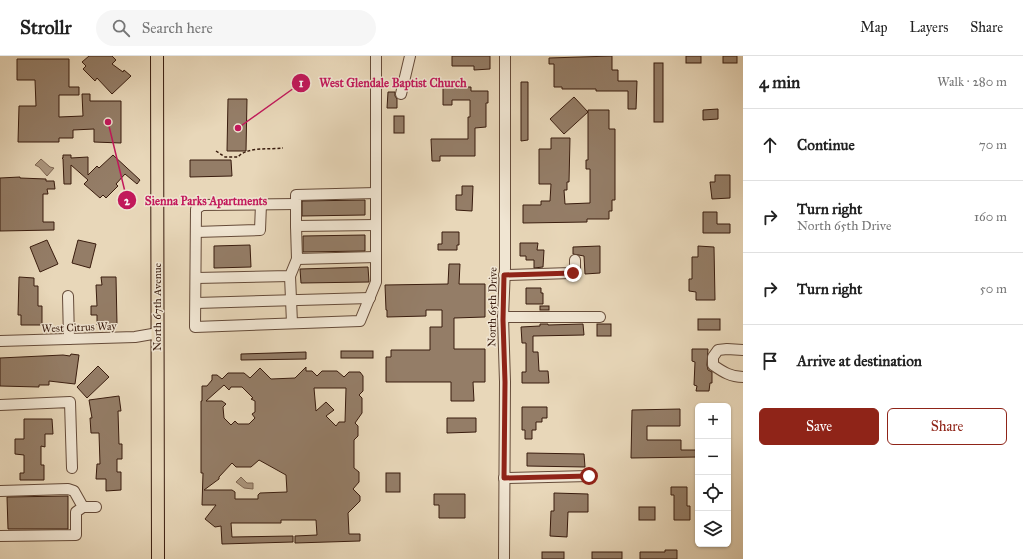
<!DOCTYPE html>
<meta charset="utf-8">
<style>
body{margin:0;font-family:"IM FELL Great Primer",serif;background:#f6f6f6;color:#222}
.controls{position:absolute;right:12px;bottom:12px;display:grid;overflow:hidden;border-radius:6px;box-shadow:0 1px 3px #0004}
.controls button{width:36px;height:36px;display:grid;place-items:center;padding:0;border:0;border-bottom:1px solid #e0e0e0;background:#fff;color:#222;font:20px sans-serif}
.stop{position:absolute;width:12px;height:12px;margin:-9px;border:3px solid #8f2418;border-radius:50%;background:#fff}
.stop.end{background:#8f2418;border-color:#fff;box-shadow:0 1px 4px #0008}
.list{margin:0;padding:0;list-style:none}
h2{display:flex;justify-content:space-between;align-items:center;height:52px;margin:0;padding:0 16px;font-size:17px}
h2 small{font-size:13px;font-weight:400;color:#767676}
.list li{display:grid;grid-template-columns:26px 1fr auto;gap:12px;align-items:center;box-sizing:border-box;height:72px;padding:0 16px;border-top:1px solid #e0e0e0}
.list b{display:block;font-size:15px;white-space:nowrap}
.list p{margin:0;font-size:13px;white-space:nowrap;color:#767676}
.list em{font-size:13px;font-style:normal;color:#767676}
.actions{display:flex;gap:8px;padding:12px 16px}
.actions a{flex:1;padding:9px 0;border:1px solid #8f2418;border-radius:6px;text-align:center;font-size:14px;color:#8f2418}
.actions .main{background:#8f2418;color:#fff}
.icon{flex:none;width:22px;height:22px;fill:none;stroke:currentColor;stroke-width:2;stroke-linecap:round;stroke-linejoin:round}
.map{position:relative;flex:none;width:743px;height:503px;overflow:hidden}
header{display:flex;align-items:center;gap:24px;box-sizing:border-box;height:56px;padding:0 20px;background:#fff;border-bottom:1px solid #e0e0e0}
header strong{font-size:19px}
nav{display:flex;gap:22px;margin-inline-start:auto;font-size:14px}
.search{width:280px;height:36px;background:#f6f6f6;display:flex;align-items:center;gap:10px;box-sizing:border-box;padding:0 14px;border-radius:22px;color:#767676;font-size:15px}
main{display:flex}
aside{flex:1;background:#fff}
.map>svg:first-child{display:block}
.water{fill:#ac977f;stroke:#7e6652}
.building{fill:#947d67;stroke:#391c0e;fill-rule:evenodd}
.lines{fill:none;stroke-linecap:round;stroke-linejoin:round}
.minor-casing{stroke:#654b39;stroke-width:12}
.major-casing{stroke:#391c0e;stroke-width:14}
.path{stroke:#391c0e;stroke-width:1.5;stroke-dasharray:3 2;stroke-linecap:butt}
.minor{stroke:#f0e5d2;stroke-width:10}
.major{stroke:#e8d7b9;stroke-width:12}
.route{stroke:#8f2418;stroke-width:5}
.labels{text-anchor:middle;stroke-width:3;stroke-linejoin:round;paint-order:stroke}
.street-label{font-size:11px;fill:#391c0e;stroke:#f0e5d2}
.leader{fill:none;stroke:#c2185b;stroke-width:1.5}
.callout-dot{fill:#c2185b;stroke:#f0e5d2;stroke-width:1.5}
.mark-label{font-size:12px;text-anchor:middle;font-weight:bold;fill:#fff}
.callout-label{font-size:12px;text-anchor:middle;font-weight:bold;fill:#c2185b;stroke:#f0e5d2;stroke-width:3;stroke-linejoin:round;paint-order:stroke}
</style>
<header>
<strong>Strollr</strong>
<div class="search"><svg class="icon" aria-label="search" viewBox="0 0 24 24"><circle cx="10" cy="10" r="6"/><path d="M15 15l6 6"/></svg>Search here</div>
<nav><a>Map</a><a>Layers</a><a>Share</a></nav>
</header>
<main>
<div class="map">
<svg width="743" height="503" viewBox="0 0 743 503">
<rect width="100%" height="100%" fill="#e8d7b9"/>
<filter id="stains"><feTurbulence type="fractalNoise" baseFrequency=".005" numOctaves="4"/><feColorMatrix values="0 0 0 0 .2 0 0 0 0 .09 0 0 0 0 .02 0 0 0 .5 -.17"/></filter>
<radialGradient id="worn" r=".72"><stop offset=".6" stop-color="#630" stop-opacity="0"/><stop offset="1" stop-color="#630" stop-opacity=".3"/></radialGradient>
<!-- water -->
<g class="water">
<polygon points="41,103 50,111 54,112 47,120 39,111 35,109"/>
<polygon points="241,421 247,427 253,427 253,433 244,432 236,426"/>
</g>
<!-- building -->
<g class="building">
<polygon points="89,0 112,0 116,4 112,8 123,16 124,14 131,20 112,38 97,22 95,25 83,13 86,10 82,6"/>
<polygon points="452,0 490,0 490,13 474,14 474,10 452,10"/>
<polygon points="612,0 612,14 618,14 618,25 637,25 636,53 628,53 628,35 596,35 596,33 562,33 562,31 554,31 554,8 549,8 549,2"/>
<rect x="686" y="0" width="15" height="7"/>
<rect x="723" y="0" width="14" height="7"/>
<polygon points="17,3 69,3 69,31 79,31 79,39 59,39 59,61 83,60 82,38 90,38 90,45 121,45 121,87 94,86 94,73 73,74 73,82 59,82 59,86 18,86 19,50 36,50 35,24 17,24"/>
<rect x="654" y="7" width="9" height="59"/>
<polygon points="521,26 528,26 528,84 521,85"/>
<polygon points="443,31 471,31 471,35 488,35 488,47 486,47 486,71 475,72 475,100 440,100 440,105 432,105 431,83 468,83 468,61 470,61 470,44 452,44 452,49 443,49"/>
<polygon points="388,36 395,36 395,40 397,43 397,52 387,52"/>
<polygon points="574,41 588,56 564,78 550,63"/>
<polygon points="228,43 247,43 246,95 227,95"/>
<polygon points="718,53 718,63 703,64 703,54"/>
<polygon points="588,54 609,54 609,73 615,73 615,144 612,144 612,155 609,155 609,163 587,163 587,166 523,167 523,149 541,149 541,145 550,145 551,128 539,128 539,93 551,93 551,82 570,82 569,126 567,126 567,134 564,134 565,148 590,147 590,113 586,113 586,104 588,104"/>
<rect x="394" y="60" width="10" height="17"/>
<polygon points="63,99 71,99 71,102 88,101 88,119 97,110 99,112 113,99 140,124 137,128 125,118 116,128 118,130 106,142 103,139 100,142 84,128 88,124 71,109 71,128 64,128 63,103 62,102 63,102"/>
<polygon points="190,104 231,104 232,120 190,121"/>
<polygon points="715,119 730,119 730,142 712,143 710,126 715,126"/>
<polygon points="20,121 20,122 46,123 46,125 54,125 55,133 47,133 48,138 43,138 43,166 54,166 54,174 0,175 0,122"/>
<polygon points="462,130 473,130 472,155 456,154 456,139 462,139"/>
<polygon points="365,144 365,159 302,160 302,145"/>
<polygon points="703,156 717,156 717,168 730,168 730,177 703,177"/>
<polygon points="442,176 459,176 459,189 457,189 457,194 438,194 438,188 442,188"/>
<polygon points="365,179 365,195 303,196 303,180"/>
<polygon points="47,184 58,208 40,216 30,191"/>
<polygon points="78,184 96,188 90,212 72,207"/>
<polygon points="520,187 538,187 537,194 544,194 543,211 534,212 534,204 526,204 526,200 520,200"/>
<polygon points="250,189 251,211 214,212 214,190"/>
<polygon points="600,190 600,217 585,218 584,200 573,198 573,191"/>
<polygon points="698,190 714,191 715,244 696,244 696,236 689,235 689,223 692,223 692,201 698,201"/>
<polygon points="449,208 460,208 459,228 485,228 485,261 454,262 454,293 485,293 485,326 473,326 474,345 451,345 451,326 386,326 386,301 391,301 391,294 430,294 430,271 442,271 442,254 426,254 426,260 387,261 387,254 386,254 385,229 448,228"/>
<polygon points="368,211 369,226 301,227 300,213"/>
<polygon points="19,221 34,222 34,230 38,230 38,250 42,250 42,269 21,269 21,259 18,259"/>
<polygon points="101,221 116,221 117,268 97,269 97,259 91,259 91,250 97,250 96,229 102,229"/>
<polygon points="526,232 541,232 541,237 543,237 543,248 526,248"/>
<rect x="540" y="250" width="9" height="4"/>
<rect x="698" y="263" width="22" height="11"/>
<polygon points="540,268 548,268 548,269 583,268 584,279 533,280 533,296 538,296 539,315 548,315 549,327 522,327 522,316 526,316 526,287 522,287 521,271 540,270"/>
<rect x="597" y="268" width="14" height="12"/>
<polygon points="692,293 708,293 707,309 708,314 712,316 712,327 710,327 709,335 696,335 697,330 694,329 695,306 692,305"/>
<rect x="341" y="295" width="32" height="7"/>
<polygon points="306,296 306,303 241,304 241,298"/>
<polygon points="71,298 79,299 75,328 49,325 49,329 39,329 39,331 0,330 0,302 63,299 70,300"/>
<polygon points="98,310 109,321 87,342 77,331"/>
<path d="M 306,311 L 306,315 L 312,315 L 317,320 L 322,315 L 337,315 L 344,321 L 349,316 L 360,316 L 363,320 L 363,335 L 359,339 L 362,342 L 362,357 L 355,367 L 358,370 L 358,380 L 354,384 L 354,412 L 359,416 L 359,426 L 353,433 L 360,440 L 360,445 L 348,457 L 349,478 L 360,478 L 360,485 L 295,487 L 295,480 L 317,479 L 316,464 L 281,464 L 281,467 L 231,467 L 232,481 L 293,480 L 293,486 L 222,488 L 221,470 L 215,471 L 205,463 L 216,449 L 202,449 L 203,417 L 201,417 L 201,345 L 202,345 L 202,330 L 207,330 L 212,324 L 212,319 L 217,319 L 222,323 L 228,317 L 244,317 L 250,322 L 260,312 L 271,323 L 295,322 ZM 224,329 L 229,334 L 231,331 L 242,331 L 253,342 L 251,343 L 255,345 L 255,356 L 252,358 L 255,362 L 249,368 L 238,368 L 235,365 L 231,369 L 224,362 L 223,351 L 226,348 L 222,345 L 206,345 ZM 314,332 L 346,332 L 345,366 L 339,366 L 336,370 L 326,360 L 334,354 L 326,346 L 316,355 ZM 259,404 L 286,419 L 287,436 L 260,437 L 258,439 L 258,443 L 235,443 L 235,436 L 232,434 L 204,434 L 219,423 L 219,421 L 232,407 L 236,411 L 251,411 Z"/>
<polygon points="119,340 121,355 118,355 119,388 122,388 122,403 117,403 117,416 121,416 121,434 106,435 106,423 96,423 97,408 100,408 99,377 91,377 90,362 92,362 89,344"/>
<polygon points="522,351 547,351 547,362 542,362 542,366 536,366 536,374 532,374 532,383 525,383 525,374 522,374"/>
<polygon points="680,353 680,370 647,370 647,384 681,384 681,394 698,394 698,401 631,402 632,354"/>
<polygon points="447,362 476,362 476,376 447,377"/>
<polygon points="24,363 52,363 53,378 45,378 45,391 41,390 41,409 44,409 44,424 20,424 20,417 24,417 24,399 15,398 15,383 24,383"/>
<polygon points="527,397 584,398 585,411 527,410"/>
<rect x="386" y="417" width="14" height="19"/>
<polygon points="671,431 687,431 687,450 690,450 690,464 674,464 674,439 671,439"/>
<polygon points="554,437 588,438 588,456 568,456 567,481 550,480 551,455 554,455"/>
<polygon points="434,438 465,438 465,462 439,462 439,449 434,449"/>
<polygon points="68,440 68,473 8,473 7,441"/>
<rect x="639" y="451" width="16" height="13"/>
<polygon points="665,494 677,494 677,503 640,503 640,496 665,496"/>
<rect x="542" y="496" width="22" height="7"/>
<rect x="592" y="496" width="30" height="7"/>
</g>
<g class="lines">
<!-- minor casing -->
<g class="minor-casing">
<g id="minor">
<polyline points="401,38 410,0"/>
<polyline points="376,137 296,139 296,170 376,169"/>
<polyline points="296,148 202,149 196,153 195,271 360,265 376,226 376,0"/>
<polyline points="296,170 297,203 376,201"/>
<polyline points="196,176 260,174 261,148"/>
<polyline points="504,219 571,217 575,212 575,204"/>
<polyline points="290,220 292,267"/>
<polyline points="196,222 290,220 297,203"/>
<polyline points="68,240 69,283"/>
<polyline points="196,247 370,242"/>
<polyline points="503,261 600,261"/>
<polyline points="0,285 135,281 158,277"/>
<path d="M 743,294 L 727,293 L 718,294 L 713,301 L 713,309 C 723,316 731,321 743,321"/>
<polyline points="0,349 70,346 72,412"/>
<polyline points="504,422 589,420"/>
<polyline points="0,435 68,433 74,435 83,451 76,456 76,479 0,480"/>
<polyline points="83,451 96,451"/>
<polyline points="504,503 505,326 503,261 505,212 505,0"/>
</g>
</g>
<!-- major casing -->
<g class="major-casing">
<polyline id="major" points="157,0 158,503"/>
</g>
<!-- path -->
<path class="path" d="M 216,95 L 225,101 L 238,101 C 248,90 269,94 283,92"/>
<!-- minor -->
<use href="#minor" class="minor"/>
<!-- major -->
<use href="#major" class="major"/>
</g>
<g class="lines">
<!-- route -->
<polyline class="route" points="573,217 504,219 503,264 505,326 504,422 589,420"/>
</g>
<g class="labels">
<!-- street labels -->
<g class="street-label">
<text transform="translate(157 251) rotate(-90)" y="4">North 67th Avenue</text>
<text transform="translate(492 251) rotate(-89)" y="4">North 65th Drive</text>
<text transform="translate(79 271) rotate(-2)" y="4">West Citrus Way</text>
</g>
</g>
<!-- callouts -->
<path class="leader" d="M238 72L301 27M108 66L127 144"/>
<g class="callout-dot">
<circle cx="238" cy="72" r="4"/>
<circle cx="108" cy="66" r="4"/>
<circle cx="301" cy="27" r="10"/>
<circle cx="127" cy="144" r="10"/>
</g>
<g class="mark-label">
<text x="301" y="31">1</text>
<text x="127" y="149">2</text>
</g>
<g class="callout-label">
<text x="393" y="31">West Glendale Baptist Church</text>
<text x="206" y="149">Sienna Parks Apartments</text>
</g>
<rect width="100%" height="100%" filter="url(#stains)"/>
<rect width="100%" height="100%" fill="url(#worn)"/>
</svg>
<div class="controls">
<button>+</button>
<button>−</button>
<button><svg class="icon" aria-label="locate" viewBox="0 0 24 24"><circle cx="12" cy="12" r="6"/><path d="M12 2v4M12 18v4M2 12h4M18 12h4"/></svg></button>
<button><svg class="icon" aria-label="layers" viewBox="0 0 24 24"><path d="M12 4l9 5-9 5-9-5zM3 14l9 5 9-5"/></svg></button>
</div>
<div class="stop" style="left:589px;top:420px"></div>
<div class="stop end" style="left:573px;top:217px"></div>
</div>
<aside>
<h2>4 min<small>Walk · 280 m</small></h2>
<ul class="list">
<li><svg class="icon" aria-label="ahead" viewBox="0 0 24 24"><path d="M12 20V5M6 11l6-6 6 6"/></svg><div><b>Continue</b></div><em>70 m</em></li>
<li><svg class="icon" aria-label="right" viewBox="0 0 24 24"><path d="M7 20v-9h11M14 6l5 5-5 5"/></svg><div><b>Turn right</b><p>North 65th Drive</p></div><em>160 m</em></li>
<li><svg class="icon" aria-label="right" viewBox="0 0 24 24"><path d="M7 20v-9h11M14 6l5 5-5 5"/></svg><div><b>Turn right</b></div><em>50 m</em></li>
<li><svg class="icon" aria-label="arrive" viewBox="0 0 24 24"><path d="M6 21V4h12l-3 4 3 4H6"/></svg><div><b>Arrive at destination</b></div></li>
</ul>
<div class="actions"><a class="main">Save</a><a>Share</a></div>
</aside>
</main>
